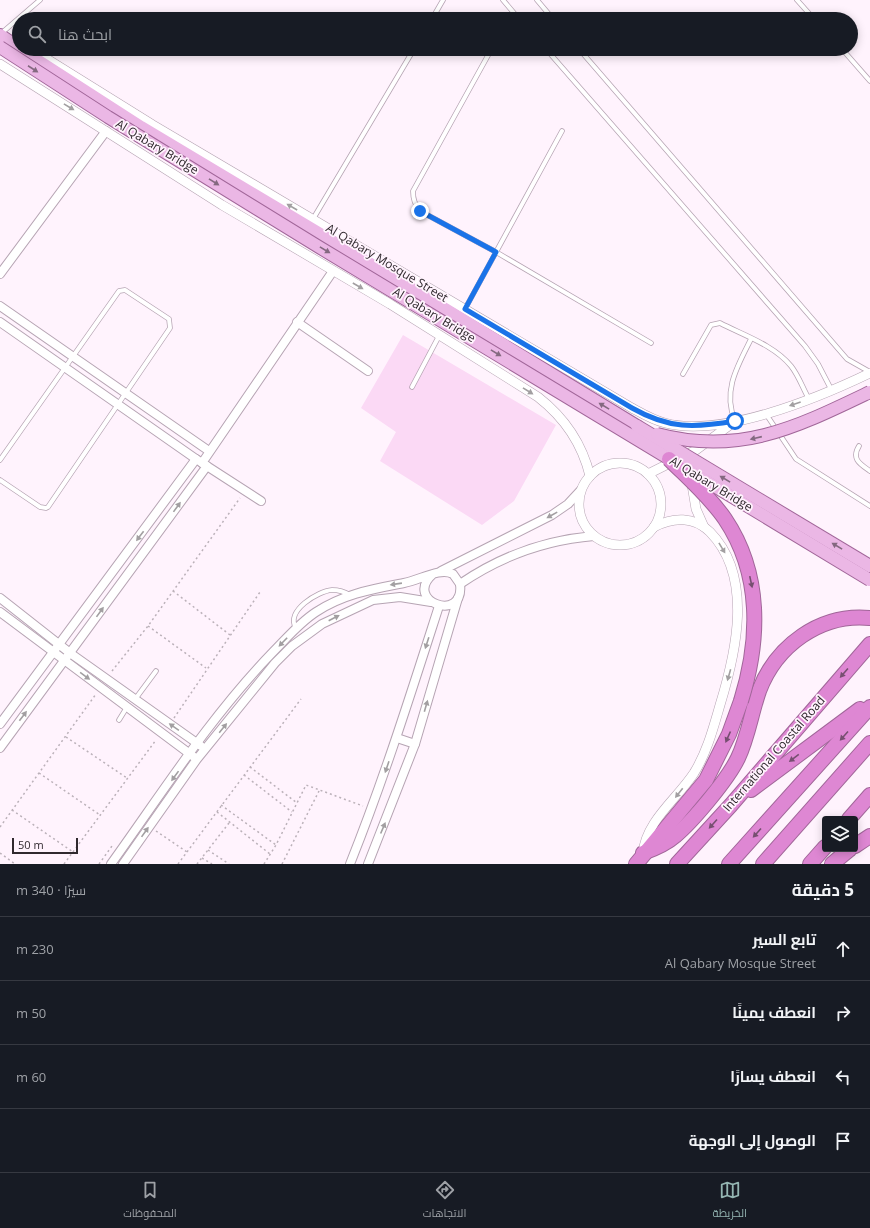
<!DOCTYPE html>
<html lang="ar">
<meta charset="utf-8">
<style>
body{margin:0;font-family:"Open Sans",Cairo,sans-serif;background:#20242c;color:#f1f3f6;direction:rtl}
.controls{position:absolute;right:12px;bottom:12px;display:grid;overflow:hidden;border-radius:4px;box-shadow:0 2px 10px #0003}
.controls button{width:36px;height:36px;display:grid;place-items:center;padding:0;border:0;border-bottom:1px solid #363941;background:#171b24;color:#f1f3f6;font:20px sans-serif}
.scale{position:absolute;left:12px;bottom:10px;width:66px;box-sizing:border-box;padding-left:4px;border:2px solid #30292e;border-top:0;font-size:11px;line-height:14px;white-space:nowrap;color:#30292e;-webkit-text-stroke:3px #fff3fd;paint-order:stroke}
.stop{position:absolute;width:12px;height:12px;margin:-9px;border:3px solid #1a73e8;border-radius:50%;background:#fff}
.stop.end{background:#1a73e8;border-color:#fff;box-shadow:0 1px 4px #0008}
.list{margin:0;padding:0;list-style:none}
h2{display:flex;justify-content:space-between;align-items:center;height:52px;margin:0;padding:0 16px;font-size:17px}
h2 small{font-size:13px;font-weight:400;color:#9ea1a6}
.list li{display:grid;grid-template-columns:26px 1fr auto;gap:12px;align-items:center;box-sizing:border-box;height:64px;padding:0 16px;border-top:1px solid #363941}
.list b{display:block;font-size:15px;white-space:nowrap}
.list p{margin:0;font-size:13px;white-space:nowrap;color:#9ea1a6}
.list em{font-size:13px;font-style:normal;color:#9ea1a6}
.icon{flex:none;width:22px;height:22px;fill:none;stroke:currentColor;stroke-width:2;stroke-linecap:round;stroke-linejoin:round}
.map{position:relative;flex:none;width:870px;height:864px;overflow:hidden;direction:ltr}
.search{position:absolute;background:#171b24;box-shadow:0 2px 10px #0003;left:12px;right:12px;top:12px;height:44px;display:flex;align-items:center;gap:10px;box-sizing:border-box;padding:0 14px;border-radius:22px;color:#9ea1a6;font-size:15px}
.sheet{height:308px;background:#171b24}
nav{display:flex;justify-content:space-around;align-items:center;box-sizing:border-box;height:56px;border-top:1px solid #363941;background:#171b24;font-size:11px;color:#9ea1a6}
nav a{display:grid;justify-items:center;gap:2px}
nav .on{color:#94b5b2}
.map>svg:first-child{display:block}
.green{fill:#fbd9f5}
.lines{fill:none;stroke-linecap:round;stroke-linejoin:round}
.service-casing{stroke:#b6a4b3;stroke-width:5.5}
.minor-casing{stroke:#b6a4b3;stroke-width:10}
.tertiary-casing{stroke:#b6a4b3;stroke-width:10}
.primary-casing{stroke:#a16699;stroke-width:14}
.motorway-casing{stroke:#a16699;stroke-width:16}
.path{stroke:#bbb1b9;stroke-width:1.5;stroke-dasharray:2 3;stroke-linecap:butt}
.service{stroke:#fff;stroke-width:4}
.minor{stroke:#fff;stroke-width:8}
.tertiary{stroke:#fff;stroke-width:9}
.primary{stroke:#ebb7e5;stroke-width:12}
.motorway{stroke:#de87d3;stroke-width:14}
.primary-bridge-casing{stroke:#a16699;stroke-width:14;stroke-linecap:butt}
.motorway-bridge-casing{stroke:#a16699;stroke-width:16;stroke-linecap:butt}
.primary-bridge{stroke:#ebb7e5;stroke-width:12}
.motorway-bridge{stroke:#de87d3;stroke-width:14}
.oneway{fill:#846980}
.oneway2{fill:#a29fa1}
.oneway3{fill:#764f70}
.route{stroke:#1a73e8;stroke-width:5}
.labels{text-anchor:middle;stroke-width:3.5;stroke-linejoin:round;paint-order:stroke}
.street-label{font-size:12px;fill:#30292e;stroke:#fff3fd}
</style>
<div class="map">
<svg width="870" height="864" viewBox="0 0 870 864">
<rect width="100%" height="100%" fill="#fff3fd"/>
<!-- green -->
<polygon class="green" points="403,335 556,425 514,501 482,525 380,461 396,432 361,408"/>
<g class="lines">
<!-- service casing -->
<g class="service-casing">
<g id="service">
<polyline points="503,0 519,19"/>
<polyline points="537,0 553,19"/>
<polyline points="797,0 814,19"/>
<polyline points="432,19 443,0"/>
<polyline points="4,31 40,0"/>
<polyline points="546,49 805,346 818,364 832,391"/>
<polyline points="579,49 847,359 870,372"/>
<polyline points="842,49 870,81"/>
<path d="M 491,50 L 413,191 C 413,200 415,204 420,211 L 496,252 L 651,343"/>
<polyline points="313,219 414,49"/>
<polyline points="465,309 562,131"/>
<path d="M 683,374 L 711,325 L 720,323 C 743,335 774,345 791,366 C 799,376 803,389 809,399"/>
<polyline points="412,387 439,336"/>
<polyline points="766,414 796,459 870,506"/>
<path d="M 735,421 C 722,391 738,365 751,339"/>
<path d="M 859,446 C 851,459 860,464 870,471"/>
<polyline points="0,460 119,291 125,290 169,319 170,328 48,507 46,508 40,507 0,480"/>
<path d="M 296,628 C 285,611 318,591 332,590 C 339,590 345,592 350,595"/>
<polyline points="136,698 156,671"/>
<polyline points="119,720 127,707"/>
</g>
</g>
<!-- minor casing -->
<g class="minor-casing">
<g id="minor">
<polyline points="0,274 106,131"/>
<polyline points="0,306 209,451"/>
<polyline points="0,322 196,459 261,501"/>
<polyline points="297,322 368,371"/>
<polyline points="202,463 333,271"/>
<polyline points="441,571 552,515 568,504 581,490"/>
<path d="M 460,584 C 501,556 545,540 594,536"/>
<polyline points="0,598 70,653 201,746"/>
<polyline points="0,612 194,757"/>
<polyline points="0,724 196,459"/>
<polyline points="397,738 415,744"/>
<polyline points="0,748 207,466"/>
<path d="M 111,864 C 162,793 211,716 272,653 C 286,639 299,623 316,612 C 343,594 373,589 404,583 C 420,580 440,567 453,574 L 460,584 C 465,624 402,601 433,574"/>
<polyline points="123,864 197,759 275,663 292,646 322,624 373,600 400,597 431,602"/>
<path d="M 350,864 C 384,779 411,693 439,606"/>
<polyline points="368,864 415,744 458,598"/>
</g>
</g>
<!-- tertiary casing -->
<g class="tertiary-casing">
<g id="tertiary">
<path d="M 31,49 L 153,125 L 632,408 C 643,414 653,420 665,423 C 722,438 818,398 870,373"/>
<path d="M 0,64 L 222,205 L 390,304 L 538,397 C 565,418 582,443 590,476"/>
<circle cx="620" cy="504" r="41"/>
<polyline points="648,474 696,450 734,422"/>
<polyline points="691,479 696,509 704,527"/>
<path d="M 643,853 C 646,821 677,799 694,773 C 707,752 713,729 720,705 C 736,653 754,577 710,532 C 694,516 673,517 654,527"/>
</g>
</g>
<!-- primary casing -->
<g class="primary-casing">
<g id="primary">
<polyline points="0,35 19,48"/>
<polyline points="20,49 141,127 399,281 637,426"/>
</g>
</g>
<!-- motorway casing -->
<g class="motorway-casing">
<g id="motorway">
<polyline points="751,790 860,709"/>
<polyline points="849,819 870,795"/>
<polyline points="855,846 870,836"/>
<path d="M 643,853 C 654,849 666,844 675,836 C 693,821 728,779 738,758 C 748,737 751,714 759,691 C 776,646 820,613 870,618"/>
<polyline points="636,864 706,780 729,734 741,701"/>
<polyline points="677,864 731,805 870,644"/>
<polyline points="729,864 870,707"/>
<polyline points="763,864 870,743"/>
<polyline points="810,864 825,847"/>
<polyline points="832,864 850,849"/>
</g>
</g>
<!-- path -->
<g class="path">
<polyline points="173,591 230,635"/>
<polyline points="148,626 206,668"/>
<polyline points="112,671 148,626 240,498"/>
<polyline points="174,718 260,592"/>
<polyline points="66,737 127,778"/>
<polyline points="250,767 297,803"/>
<polyline points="39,773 100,815"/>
<polyline points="244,775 292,812"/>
<polyline points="221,805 276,845"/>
<polyline points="12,810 73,852"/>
<polyline points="217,812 270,854"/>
<polyline points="0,827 96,694"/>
<polyline points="156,831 187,852"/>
<polyline points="208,850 229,864"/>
<polyline points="0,853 15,864"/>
<polyline points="202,858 212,864"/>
<polyline points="64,864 156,740"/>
<polyline points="99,864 112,846"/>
<polyline points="178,864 301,699"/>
<polyline points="197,864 229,823"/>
<polyline points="264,864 276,845 306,785 363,806"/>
<polyline points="282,864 319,791"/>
</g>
<!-- service -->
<use href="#service" class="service"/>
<!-- minor -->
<use href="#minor" class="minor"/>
<!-- tertiary -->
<use href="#tertiary" class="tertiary"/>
<!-- primary -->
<use href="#primary" class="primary"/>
<!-- motorway -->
<use href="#motorway" class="motorway"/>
<!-- primary-bridge casing -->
<g class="primary-bridge-casing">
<g id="primary-bridge">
<polyline points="0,47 108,117 319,247 870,580"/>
<polyline points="637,426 870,566"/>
<path d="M 657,434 C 740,456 797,427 870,392"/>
</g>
</g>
<!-- motorway-bridge casing -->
<g class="motorway-bridge-casing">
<path id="motorway-bridge" d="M 669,459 C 688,478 710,497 725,519 C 762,574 760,640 741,701"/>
</g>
<!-- primary-bridge -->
<use href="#primary-bridge" class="primary-bridge"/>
<!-- motorway-bridge -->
<use href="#motorway-bridge" class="motorway-bridge"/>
</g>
<!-- one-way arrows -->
<defs><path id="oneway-solid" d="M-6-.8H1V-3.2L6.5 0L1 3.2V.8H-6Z"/></defs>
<g class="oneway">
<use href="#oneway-solid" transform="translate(33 69) rotate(33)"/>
<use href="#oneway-solid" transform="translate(214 182) rotate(32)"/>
<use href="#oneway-solid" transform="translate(325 250) rotate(31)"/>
<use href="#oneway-solid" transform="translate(496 353) rotate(31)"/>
<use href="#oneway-solid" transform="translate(604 406) rotate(-149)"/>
<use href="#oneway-solid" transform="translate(756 438) rotate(167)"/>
<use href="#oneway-solid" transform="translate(725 479) rotate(-149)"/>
<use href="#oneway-solid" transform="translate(837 546) rotate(-149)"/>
</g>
<g class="oneway2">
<use href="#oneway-solid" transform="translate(69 107) rotate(31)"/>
<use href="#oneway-solid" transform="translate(292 207) rotate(-150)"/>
<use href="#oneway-solid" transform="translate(358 286) rotate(30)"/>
<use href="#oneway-solid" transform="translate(528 391) rotate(32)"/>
<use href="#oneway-solid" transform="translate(795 404) rotate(161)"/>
<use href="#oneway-solid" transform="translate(177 507) rotate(-54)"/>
<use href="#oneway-solid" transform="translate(552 515) rotate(151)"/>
<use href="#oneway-solid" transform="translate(140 536) rotate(127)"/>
<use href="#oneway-solid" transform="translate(722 548) rotate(59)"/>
<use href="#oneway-solid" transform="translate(396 584) rotate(172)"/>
<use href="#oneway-solid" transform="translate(100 612) rotate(-54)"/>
<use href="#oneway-solid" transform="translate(334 618) rotate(-27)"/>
<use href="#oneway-solid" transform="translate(283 642) rotate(134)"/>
<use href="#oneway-solid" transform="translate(427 643) rotate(108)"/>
<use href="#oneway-solid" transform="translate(729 675) rotate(106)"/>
<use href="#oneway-solid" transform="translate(85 676) rotate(36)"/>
<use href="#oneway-solid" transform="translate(426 706) rotate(-74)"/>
<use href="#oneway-solid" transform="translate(23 716) rotate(-53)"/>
<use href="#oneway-solid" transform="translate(174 727) rotate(-145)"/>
<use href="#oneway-solid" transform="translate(223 728) rotate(-51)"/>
<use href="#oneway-solid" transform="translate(387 767) rotate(109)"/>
<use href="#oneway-solid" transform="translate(175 776) rotate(126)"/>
<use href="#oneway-solid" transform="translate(679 793) rotate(128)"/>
<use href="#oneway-solid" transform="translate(383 828) rotate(-67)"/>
<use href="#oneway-solid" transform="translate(145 832) rotate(-55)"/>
</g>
<g class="oneway3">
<use href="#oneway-solid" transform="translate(751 582) rotate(78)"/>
<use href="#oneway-solid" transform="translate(844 673) rotate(131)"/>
<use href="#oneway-solid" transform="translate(844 736) rotate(132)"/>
<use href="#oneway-solid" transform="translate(728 737) rotate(114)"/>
<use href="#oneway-solid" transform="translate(794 758) rotate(143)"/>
<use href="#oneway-solid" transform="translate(713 824) rotate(132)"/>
<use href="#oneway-solid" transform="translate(757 833) rotate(132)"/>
</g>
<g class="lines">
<!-- route -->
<path class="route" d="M 420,211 L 496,252 L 465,309 L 632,408 C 669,429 694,428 735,421"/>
</g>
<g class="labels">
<!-- street labels -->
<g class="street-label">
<text transform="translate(157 147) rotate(31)" y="4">Al Qabary Bridge</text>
<text transform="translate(387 263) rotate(31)" y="4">Al Qabary Mosque Street</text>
<text transform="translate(434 315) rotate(31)" y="4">Al Qabary Bridge</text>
<text transform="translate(711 484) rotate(31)" y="4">Al Qabary Bridge</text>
<text transform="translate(774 754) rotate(-49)" y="4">International Coastal Road</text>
</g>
</g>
</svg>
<div class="controls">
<button><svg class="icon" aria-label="layers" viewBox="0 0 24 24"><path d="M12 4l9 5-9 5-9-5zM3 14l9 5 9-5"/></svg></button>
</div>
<div class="scale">50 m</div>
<div class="stop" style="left:735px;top:421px"></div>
<div class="stop end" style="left:420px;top:211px"></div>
<div class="search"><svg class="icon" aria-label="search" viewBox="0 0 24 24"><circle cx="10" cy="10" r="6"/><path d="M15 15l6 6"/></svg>ابحث هنا</div>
</div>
<section class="sheet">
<h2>5 دقيقة<small>سيرًا · 340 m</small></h2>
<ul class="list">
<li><svg class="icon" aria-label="ahead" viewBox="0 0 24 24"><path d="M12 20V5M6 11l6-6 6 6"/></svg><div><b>تابع السير</b><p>Al Qabary Mosque Street</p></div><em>230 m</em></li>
<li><svg class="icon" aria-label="right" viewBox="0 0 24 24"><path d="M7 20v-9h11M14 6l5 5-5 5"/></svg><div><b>انعطف يمينًا</b></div><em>50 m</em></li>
<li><svg class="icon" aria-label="left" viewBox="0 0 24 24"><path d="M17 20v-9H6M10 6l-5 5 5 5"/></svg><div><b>انعطف يسارًا</b></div><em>60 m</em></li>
<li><svg class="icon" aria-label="arrive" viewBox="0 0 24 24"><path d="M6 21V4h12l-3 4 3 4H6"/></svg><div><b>الوصول إلى الوجهة</b></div></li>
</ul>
</section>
<nav>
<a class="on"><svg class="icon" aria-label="map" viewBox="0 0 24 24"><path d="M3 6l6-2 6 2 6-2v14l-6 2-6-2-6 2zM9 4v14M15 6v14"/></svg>الخريطة</a>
<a><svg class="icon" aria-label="directions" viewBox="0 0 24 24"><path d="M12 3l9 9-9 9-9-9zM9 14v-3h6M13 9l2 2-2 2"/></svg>الاتجاهات</a>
<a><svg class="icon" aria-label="saved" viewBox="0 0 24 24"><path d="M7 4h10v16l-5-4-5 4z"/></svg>المحفوظات</a>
</nav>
